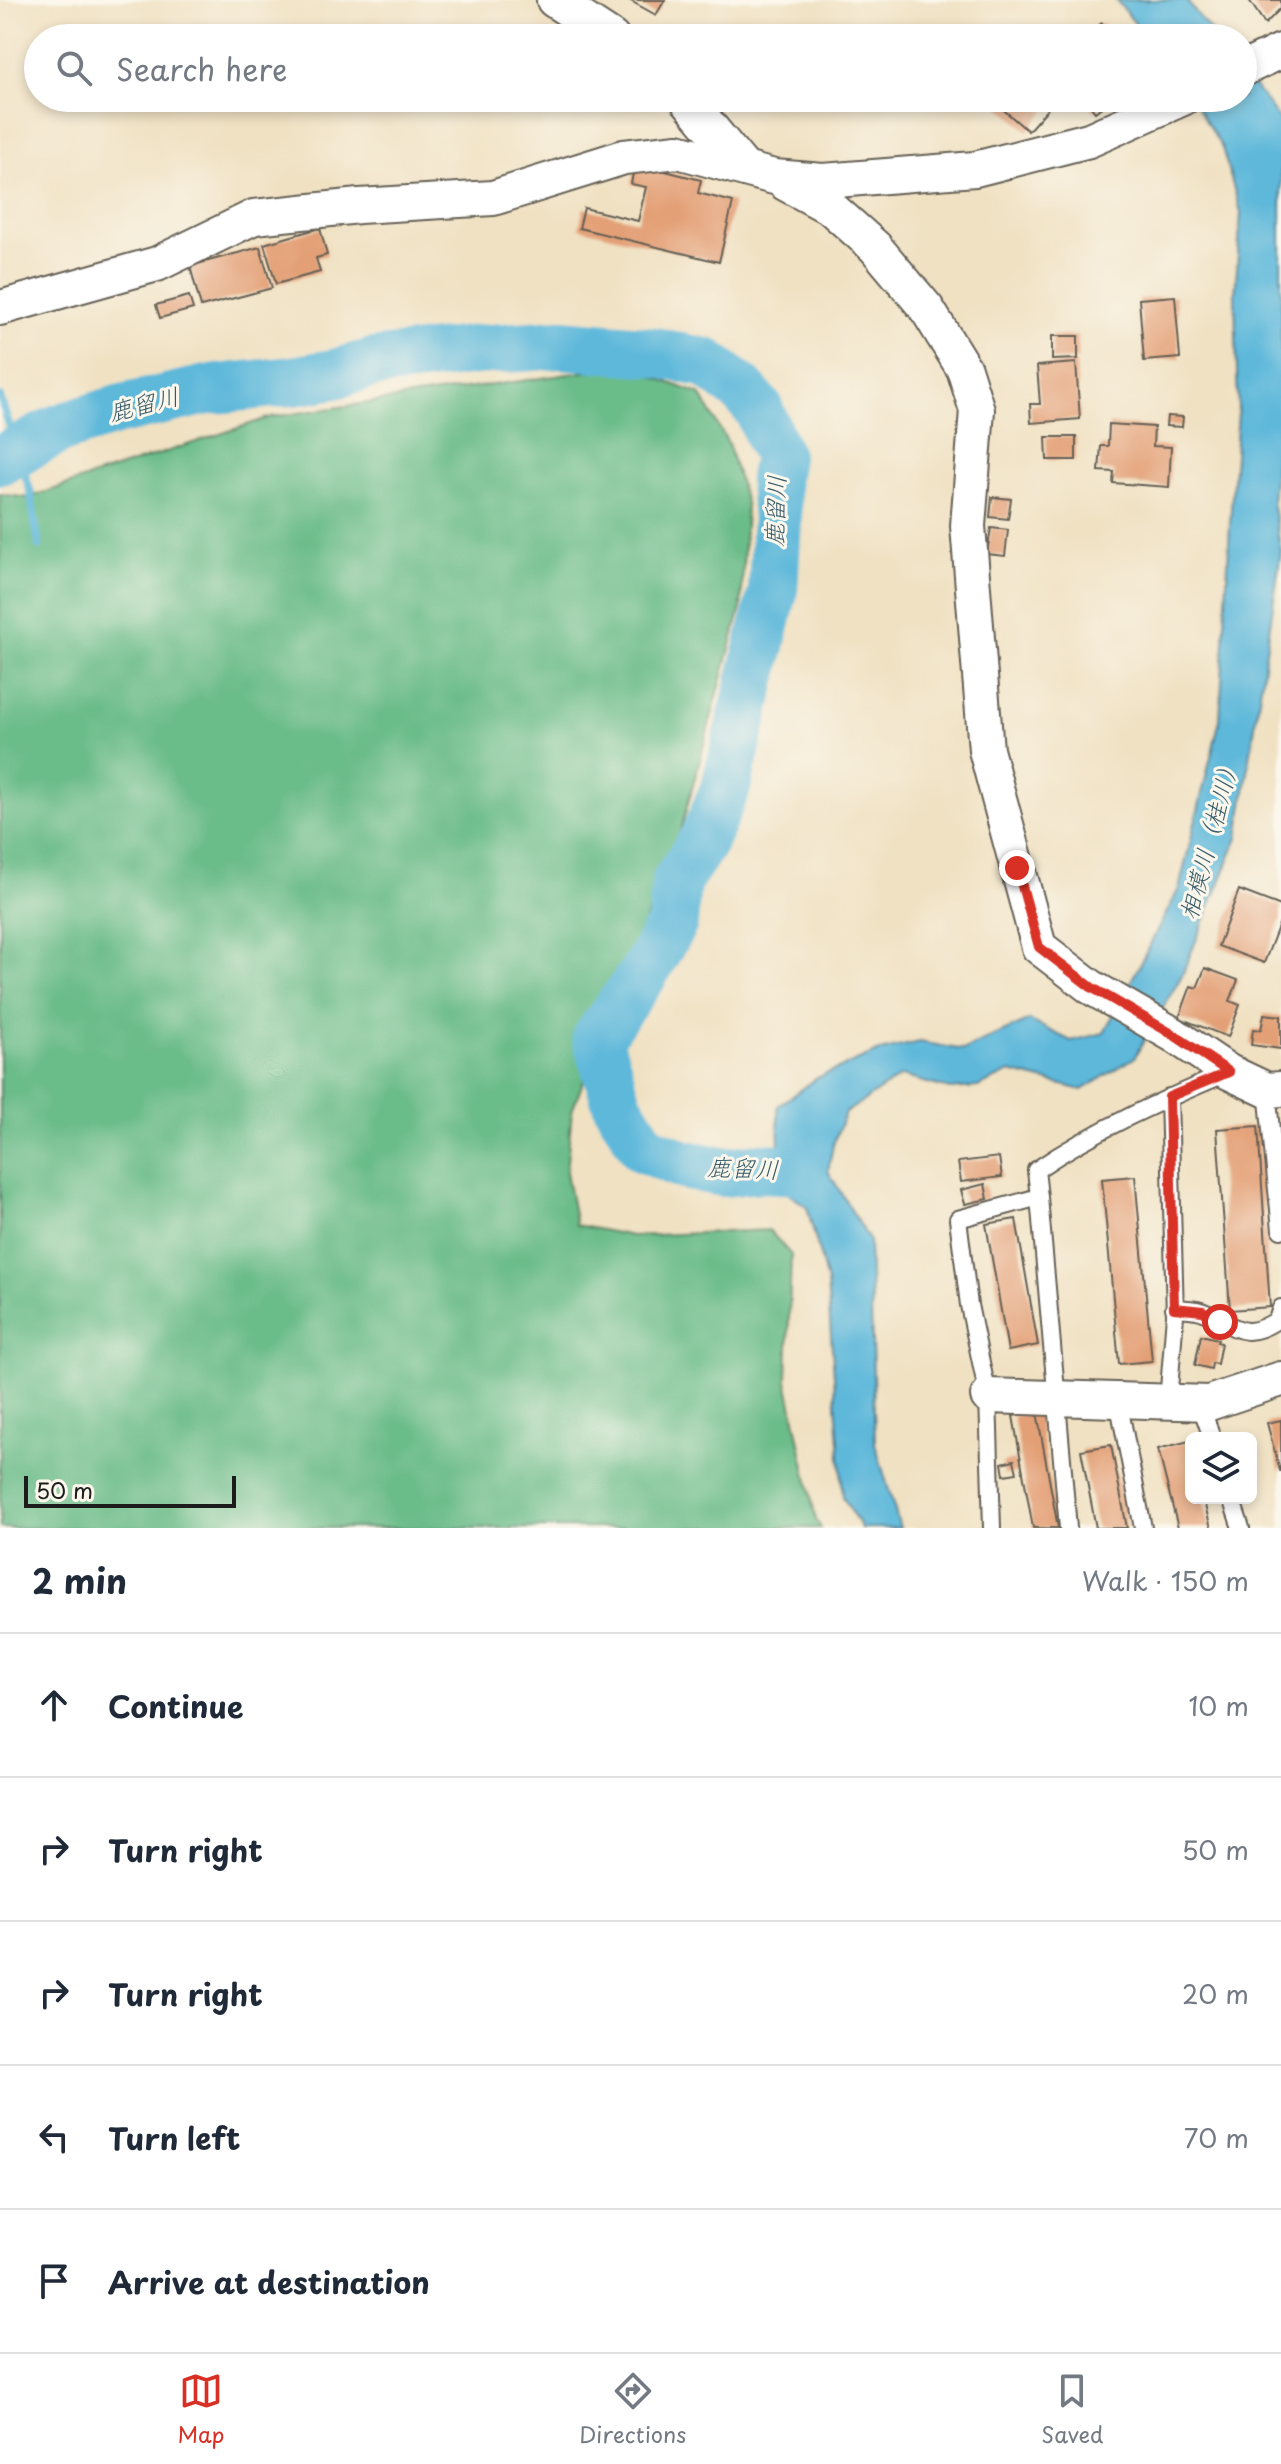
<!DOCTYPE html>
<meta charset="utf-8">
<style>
body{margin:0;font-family:"Playpen Sans","Klee One",sans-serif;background:#f2f2f3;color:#1f2937}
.controls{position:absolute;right:24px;bottom:24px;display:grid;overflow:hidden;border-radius:12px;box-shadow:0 4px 12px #0003}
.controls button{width:72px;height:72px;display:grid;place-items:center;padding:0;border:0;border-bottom:2px solid #e0e1e3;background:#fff;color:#1f2937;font:40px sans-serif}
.scale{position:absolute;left:24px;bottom:20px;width:212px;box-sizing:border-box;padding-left:8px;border:4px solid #1c1c1c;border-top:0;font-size:22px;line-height:28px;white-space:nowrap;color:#1c1c1c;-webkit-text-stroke:6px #fbf7ec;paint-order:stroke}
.stop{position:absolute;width:24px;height:24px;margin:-18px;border:6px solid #d93025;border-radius:50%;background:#fff}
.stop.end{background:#d93025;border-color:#fff;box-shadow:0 2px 8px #0008}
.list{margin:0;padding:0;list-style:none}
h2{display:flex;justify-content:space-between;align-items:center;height:104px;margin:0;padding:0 32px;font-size:34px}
h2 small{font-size:26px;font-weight:400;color:#747a83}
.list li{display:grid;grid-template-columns:52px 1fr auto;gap:24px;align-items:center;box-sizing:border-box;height:144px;padding:0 32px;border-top:2px solid #e0e1e3}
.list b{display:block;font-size:30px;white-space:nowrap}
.list em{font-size:26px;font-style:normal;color:#747a83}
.icon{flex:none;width:44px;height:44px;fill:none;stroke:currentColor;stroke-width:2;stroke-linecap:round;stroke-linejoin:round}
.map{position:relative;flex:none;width:1281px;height:1528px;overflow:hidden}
.search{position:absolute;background:#fff;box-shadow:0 4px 12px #0003;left:24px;right:24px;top:24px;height:88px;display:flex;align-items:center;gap:20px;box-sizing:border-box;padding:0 28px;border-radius:44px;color:#747a83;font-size:30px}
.sheet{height:824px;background:#fff}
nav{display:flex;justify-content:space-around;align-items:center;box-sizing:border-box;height:112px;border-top:2px solid #e0e1e3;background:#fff;font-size:22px;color:#747a83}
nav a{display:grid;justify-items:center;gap:4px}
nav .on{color:#d93025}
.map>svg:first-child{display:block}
.forest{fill:#6bbc89;stroke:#446c52;stroke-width:2}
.water{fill:#5db8da;stroke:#3c6a7b;stroke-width:2}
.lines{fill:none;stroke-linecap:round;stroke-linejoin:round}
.stream{stroke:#5db8da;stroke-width:8}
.river{stroke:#5db8da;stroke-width:50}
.building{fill:#e39f74}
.service-casing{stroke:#666156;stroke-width:20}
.minor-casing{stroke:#666156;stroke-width:38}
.service{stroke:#fff;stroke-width:16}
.minor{stroke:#fff;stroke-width:34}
.route{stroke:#d93025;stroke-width:10}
.labels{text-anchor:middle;stroke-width:6;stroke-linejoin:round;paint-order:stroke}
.water-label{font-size:24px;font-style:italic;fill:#365a68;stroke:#fbf7ec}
</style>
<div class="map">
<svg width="1281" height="1528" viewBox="0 0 1281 1528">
<rect width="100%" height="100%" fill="#fbf7ec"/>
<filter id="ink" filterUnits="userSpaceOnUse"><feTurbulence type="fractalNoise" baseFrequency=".0125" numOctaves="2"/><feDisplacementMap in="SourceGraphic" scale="16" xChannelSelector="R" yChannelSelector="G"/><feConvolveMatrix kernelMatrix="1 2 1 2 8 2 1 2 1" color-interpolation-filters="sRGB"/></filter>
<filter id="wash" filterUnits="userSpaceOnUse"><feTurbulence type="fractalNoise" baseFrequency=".006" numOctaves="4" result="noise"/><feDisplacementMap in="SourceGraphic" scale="32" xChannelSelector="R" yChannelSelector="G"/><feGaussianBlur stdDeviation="1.8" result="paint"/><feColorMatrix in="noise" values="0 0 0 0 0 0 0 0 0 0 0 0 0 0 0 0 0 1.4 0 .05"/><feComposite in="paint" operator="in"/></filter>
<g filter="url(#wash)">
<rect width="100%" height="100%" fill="#f0e1c2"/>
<!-- forest -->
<polygon class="forest" points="624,366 700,394 728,443 746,505 741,608 681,829 572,1111 566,1172 576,1225 632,1236 769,1230 791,1255 787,1380 816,1520 821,1528 0,1528 0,494 28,498 271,417"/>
<!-- water -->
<g class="water">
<polygon points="1116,0 1186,0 1216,38 1147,38"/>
<polygon points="1243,71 1281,122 1281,408 1272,501 1281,552 1238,838 1182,975 1134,1058 1082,1090 1010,1072 978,1087 950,1089 901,1076 845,1113 833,1145 828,1171 869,1240 875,1443 900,1528 861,1528 843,1497 827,1282 807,1207 780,1187 778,1106 817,1078 880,1051 920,1042 964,1050 1029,1020 1071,1041 1104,1033 1179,889 1220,719 1230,523 1238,413 1235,295 1241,213 1222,148 1192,98 1243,98"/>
</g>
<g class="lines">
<!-- stream -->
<polyline class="stream" points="0,397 30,490 39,546"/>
<!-- river -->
<polyline class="river" points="0,460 61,428 118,410 207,390 293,381 334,374 373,363 477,350 561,344 654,352 706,363 740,388 758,408 778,457 774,479 777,518 773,591 726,787 703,841 676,882 673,922 642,976 597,1038 618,1106 644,1148 684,1165 725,1172 760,1168 802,1170"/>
</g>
<g id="blocks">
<!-- building -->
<g class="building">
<polygon points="629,0 665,0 656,15"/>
<polygon points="1249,0 1281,0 1281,8 1265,24"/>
<polygon points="1102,23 1109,33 1103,38 1082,38"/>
<polygon points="1006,98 1043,98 1051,105 1028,131 999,106"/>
<polygon points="1084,98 1113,98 1095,112"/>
<polygon points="649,167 701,180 698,193 733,202 719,262 579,228 584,208 638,221 646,187 631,184 634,168"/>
<polygon points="320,228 327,255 316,258 320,272 276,284 264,244"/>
<polygon points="260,247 272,288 201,307 190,266"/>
<polygon points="189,296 193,309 160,318 156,305"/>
<polygon points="1175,296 1180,358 1144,361 1139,299"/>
<polygon points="1052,336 1078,336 1078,359 1052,360"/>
<polygon points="1076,363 1080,419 1031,423 1030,404 1040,404 1037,366"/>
<polygon points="1167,416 1183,417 1182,427 1166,426"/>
<polygon points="1109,424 1154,427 1153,446 1171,447 1169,487 1113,483 1114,472 1099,471 1101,446 1108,446"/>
<polygon points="1046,437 1076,437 1076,460 1047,460"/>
<polygon points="992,497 1011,499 1008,519 990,517"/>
<polygon points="991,528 1008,530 1005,556 987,554"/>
<polygon points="1239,890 1281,906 1281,919 1264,963 1218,946"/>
<polygon points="1205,968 1238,980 1230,1001 1240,1005 1228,1037 1179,1018 1191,986 1197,988"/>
<polygon points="1264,1014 1281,1016 1281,1049 1251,1045 1253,1029 1261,1030"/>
<polygon points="1258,1126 1270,1307 1230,1310 1217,1129"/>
<polygon points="999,1157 1002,1177 961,1182 958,1162"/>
<polygon points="1135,1176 1152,1361 1119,1364 1102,1179"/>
<polygon points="985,1184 988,1199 965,1204 961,1190"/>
<polygon points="1016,1219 1038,1345 1008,1351 986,1224"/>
<polygon points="1201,1335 1218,1339 1217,1342 1221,1343 1217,1364 1212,1363 1211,1369 1195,1365"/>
<polygon points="1037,1412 1058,1528 1033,1528 1013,1416"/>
<polygon points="1281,1420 1281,1471 1280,1471 1267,1423"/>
<polygon points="1189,1441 1191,1498 1203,1498 1211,1528 1178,1528 1158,1449"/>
<polygon points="1111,1445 1127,1528 1096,1528 1081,1450"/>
<polygon points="1014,1460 1017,1473 1004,1475 1002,1463"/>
</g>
</g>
</g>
<g filter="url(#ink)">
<use href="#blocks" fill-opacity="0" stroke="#666156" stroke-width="2"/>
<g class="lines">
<!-- service casing -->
<g class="service-casing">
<g id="service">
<polyline points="1267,1090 1281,1230"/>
<polyline points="1039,1197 1068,1528"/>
<path d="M 1174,1308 C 1184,1309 1197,1308 1206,1313 C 1237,1328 1245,1341 1277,1320 L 1281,1308"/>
<polyline points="1118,1400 1143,1528"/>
<polyline points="1168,1402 1175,1315 1169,1097"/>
<polyline points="1200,1403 1212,1438"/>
<polyline points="1231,1498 1241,1528"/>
<path d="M 992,1528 L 988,1396 L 969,1305 L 958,1219 L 1039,1197 L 1036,1170 C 1095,1130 1162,1100 1227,1073"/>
</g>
</g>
<!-- minor casing -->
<g class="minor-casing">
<g id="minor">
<polyline points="554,0 612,38"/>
<polyline points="1243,69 1281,51"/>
<polyline points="686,98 744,168"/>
<polyline points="785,183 831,208 875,247 927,309 964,369 977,410 968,526 986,750 1039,947 1091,987 1174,1035 1229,1072 1267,1090 1281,1089"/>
<polyline points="0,308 157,264 254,217 359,206 493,198 624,157 678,151 774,177 823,181 975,169 1089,140 1183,98"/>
<polyline points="988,1396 1209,1403 1281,1379"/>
</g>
</g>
<!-- service -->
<use href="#service" class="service"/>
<!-- minor -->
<use href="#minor" class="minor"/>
</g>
</g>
<g class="lines" filter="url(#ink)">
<!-- route -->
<polyline class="route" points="1017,868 1039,947 1091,987 1174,1035 1229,1072 1169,1097 1174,1308 1203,1311 1220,1322"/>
</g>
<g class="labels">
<!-- water labels -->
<g class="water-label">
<text transform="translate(144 405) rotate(-14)" y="8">鹿留川</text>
<text transform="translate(776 511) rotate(-88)" y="8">鹿留川</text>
<text transform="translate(1210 838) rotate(-75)" y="8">相模川（桂川）</text>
<text transform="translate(743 1169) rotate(2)" y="8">鹿留川</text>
</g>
</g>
</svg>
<div class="controls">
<button><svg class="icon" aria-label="layers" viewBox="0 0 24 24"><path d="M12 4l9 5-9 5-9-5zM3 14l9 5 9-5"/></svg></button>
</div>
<div class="scale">50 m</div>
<div class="stop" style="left:1220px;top:1322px"></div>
<div class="stop end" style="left:1017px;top:868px"></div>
<div class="search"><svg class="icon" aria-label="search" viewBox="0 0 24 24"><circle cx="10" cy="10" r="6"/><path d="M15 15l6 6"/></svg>Search here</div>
</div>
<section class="sheet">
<h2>2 min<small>Walk · 150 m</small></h2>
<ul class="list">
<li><svg class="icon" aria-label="ahead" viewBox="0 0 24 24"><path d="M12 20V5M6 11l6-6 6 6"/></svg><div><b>Continue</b></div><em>10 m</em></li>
<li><svg class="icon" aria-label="right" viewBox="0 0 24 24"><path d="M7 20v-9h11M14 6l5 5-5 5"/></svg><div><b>Turn right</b></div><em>50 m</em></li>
<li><svg class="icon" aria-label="right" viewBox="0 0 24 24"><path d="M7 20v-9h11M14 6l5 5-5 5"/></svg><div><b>Turn right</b></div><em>20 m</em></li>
<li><svg class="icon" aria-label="left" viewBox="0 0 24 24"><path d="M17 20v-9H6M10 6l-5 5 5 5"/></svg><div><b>Turn left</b></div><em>70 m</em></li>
<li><svg class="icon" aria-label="arrive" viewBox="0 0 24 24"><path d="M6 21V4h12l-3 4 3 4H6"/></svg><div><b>Arrive at destination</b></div></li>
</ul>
</section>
<nav>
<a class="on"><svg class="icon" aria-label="map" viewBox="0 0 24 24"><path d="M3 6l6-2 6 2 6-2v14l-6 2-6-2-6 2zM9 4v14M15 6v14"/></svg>Map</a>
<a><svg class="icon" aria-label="directions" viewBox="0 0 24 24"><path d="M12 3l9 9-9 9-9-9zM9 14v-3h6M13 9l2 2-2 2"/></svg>Directions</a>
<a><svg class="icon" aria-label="saved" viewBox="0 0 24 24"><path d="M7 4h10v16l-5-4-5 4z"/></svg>Saved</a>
</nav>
